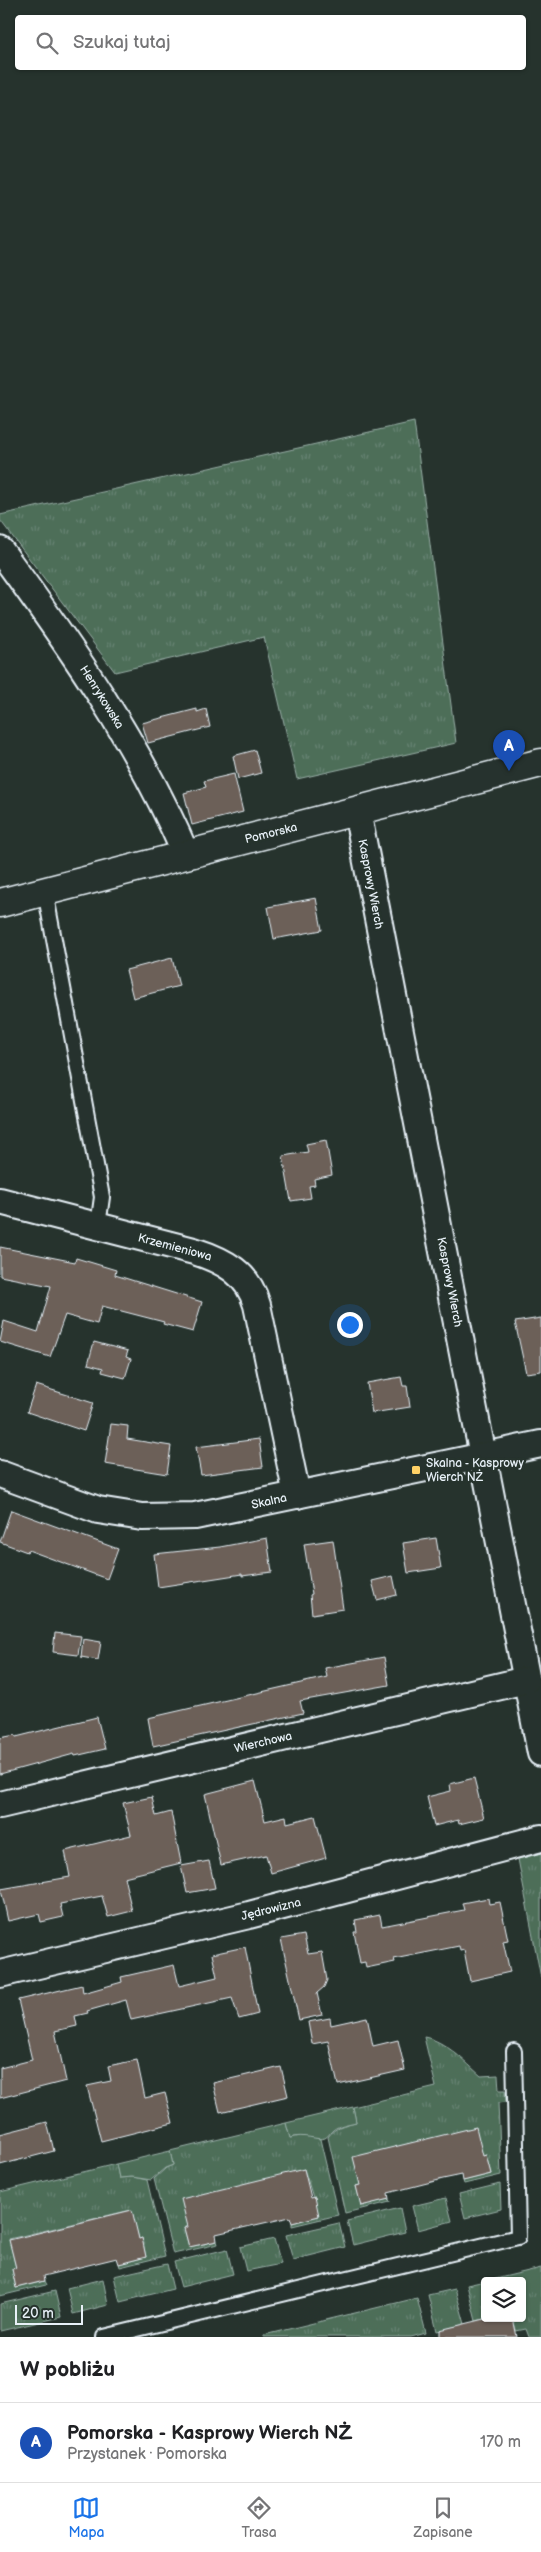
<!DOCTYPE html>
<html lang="pl">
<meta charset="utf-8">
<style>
body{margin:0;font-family:"Balsamiq Sans",sans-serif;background:#f6f6f6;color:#202124}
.controls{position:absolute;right:15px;bottom:15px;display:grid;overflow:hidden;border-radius:5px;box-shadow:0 1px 4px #0004}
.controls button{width:45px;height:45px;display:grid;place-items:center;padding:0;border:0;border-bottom:1px solid #e0e0e0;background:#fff;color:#202124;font:25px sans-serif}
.scale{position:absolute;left:15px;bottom:12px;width:68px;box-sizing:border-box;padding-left:5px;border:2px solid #e8f1f8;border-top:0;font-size:14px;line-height:18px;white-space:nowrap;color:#e8f1f8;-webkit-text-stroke:4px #26332d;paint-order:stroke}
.you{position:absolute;left:349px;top:1324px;width:18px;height:18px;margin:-12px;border:4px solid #fff;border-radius:50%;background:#1a73e8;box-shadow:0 0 0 8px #1a73e833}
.badge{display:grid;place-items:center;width:32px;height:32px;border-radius:50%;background:#1a73e8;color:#fff;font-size:16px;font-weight:700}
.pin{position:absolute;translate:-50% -41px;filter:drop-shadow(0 1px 2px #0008)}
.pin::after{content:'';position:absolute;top:26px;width:18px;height:15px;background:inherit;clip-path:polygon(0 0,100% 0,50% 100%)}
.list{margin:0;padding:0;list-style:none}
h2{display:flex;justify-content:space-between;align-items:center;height:65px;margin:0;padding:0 20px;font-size:21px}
h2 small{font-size:16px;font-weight:400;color:#757577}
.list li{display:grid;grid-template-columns:32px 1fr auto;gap:15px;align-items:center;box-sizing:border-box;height:80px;padding:0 20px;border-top:1px solid #e0e0e0}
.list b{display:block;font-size:19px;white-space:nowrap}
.list p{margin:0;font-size:16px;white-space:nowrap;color:#757577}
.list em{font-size:16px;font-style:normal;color:#757577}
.icon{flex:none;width:28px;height:28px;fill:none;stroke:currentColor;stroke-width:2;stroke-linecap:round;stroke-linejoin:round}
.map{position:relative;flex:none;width:541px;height:2337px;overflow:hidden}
.search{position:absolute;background:#fff;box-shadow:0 1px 4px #0004;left:15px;right:15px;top:15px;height:55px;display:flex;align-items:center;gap:12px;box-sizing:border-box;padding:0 18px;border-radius:5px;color:#757577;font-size:19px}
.sheet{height:145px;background:#fff}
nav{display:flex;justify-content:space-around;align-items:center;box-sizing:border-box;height:70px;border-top:1px solid #e0e0e0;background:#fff;font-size:14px;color:#757577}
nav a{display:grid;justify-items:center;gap:2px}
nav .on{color:#1a73e8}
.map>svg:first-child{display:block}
.grass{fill:url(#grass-tufts);stroke:#9ab0a8}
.park{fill:#4d6e59;stroke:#9ab0a8}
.building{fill:#6c6058;stroke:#e8f1f8}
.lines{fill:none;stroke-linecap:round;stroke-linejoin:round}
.lane-casing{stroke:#e8f1f8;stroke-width:18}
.street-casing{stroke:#e8f1f8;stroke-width:30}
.secondary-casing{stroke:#e8f1f8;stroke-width:31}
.lane{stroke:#26332d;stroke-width:14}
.street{stroke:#26332d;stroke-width:26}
.secondary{stroke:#26332d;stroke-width:28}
.poi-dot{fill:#ffd166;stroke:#26332d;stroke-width:2}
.labels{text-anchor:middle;stroke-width:5;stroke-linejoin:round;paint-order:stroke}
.street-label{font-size:12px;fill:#e8f1f8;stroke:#26332d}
.poi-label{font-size:12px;fill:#e8f1f8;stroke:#26332d;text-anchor:start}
</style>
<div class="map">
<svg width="541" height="2337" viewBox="0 0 541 2337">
<defs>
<pattern id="grass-tufts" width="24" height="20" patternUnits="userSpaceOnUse" patternTransform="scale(1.25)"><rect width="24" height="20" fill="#4d6e59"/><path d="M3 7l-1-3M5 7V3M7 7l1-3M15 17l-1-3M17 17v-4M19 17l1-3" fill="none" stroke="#678372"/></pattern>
</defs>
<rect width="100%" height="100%" fill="#26332d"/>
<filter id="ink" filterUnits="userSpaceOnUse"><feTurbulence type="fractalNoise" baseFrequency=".02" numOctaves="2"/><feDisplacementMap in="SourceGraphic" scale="10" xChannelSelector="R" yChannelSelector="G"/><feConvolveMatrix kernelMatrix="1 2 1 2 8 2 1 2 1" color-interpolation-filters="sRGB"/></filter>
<g filter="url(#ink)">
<!-- grass -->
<g class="grass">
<polygon points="414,422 456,743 297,779 264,637 115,672 0,520 0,515"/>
<polygon points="541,1853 541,1978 518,1859"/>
<path d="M 424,2037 C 446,2041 465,2062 481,2076 L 498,2075 L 499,2090 L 505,2090 L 506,2102 L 498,2103 L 501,2175 L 464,2184 L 463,2181 L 491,2174 L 486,2155 L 360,2185 L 356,2186 L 361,2205 L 389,2199 L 390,2202 L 345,2213 L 328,2137 C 335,2127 343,2125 356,2122 L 353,2107 L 436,2087 Z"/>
<polygon points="286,2123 290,2138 306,2135 320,2139 338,2215 292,2226 292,2223 319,2216 304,2169 184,2228 189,2247 217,2241 218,2244 173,2254 154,2179 166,2168 173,2165 170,2151"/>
<polygon points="116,2164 119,2178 133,2177 147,2180 165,2256 120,2267 119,2264 146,2257 142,2238 139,2239 131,2210 9,2239 16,2268 12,2269 16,2288 44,2281 46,2285 0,2296 0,2192"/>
<polygon points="500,2184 501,2209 465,2218 459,2194"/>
<polygon points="446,2198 452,2221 418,2230 412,2206"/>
<polygon points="400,2208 405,2232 353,2245 347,2221"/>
<polygon points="339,2223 345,2247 293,2260 286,2235"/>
<polygon points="274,2239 281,2264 246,2271 240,2247"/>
<polygon points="227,2249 233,2274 181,2287 174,2262"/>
<polygon points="167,2264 173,2289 120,2302 114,2276"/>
<polygon points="541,2268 541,2337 529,2337 526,2329 516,2331 513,2318 522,2318 522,2281 487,2281"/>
<polygon points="103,2279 108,2305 73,2314 67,2288"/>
<polygon points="485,2281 485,2318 489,2318 476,2321 467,2285"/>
<polygon points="455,2289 465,2324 437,2331 428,2295"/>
<polygon points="55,2291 61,2317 0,2331 0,2304"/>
<polygon points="417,2298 426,2333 411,2337 264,2337 264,2335"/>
</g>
<!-- park -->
<g class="park">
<path d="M 353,2107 L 356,2122 C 348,2124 339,2125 333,2130 C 330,2132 329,2136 325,2138 C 317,2141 304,2133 290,2138 L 286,2123 Z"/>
<polygon points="170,2151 173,2165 165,2168 151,2180 132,2177 119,2178 116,2164"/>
</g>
<!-- building -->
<g class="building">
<polygon points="197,709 197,712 206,709 210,727 148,743 142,723"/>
<polygon points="255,750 261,773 238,779 233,756"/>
<polygon points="234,774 243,812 192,825 184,793 206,787 204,781"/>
<polygon points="316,898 322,930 274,939 268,907"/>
<polygon points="172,958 179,986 133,998 126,970"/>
<polygon points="326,1140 332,1175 314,1179 315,1185 309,1186 311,1198 291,1201 283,1156 308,1152 306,1144"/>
<polygon points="0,1247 75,1262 76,1258 116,1270 115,1275 202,1302 193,1332 163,1324 164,1322 102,1306 97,1324 65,1315 50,1357 0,1342 4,1321 38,1332 51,1286 0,1276"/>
<polygon points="541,1318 541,1371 526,1373 515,1322"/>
<polygon points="94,1342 128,1351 126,1357 131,1359 125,1378 102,1372 103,1368 88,1364"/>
<polygon points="401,1377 403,1386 407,1386 410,1407 372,1413 367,1383"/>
<polygon points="36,1385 93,1403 84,1431 27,1412"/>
<polygon points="111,1424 128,1426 127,1439 171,1446 167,1474 105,1464"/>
<polygon points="259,1439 263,1467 201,1475 196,1447"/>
<polygon points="11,1510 118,1549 107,1579 28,1550 27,1552 0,1542"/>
<polygon points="267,1538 272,1572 242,1576 242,1574 158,1587 154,1554 220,1547"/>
<polygon points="436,1538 441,1568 408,1573 403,1543"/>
<polygon points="333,1540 343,1609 312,1614 310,1595 312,1594 304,1544"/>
<polygon points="393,1576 397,1595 377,1600 372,1581"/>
<polygon points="55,1633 81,1636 78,1655 53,1652"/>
<polygon points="83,1639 101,1642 98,1660 81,1657"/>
<polygon points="384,1657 389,1685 300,1701 303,1713 153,1746 148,1718 327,1677 325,1668"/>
<polygon points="97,1717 105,1749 75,1756 74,1754 0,1774 0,1738 15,1735 16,1737"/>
<polygon points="474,1778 484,1818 459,1824 458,1820 434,1826 427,1797 451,1791 450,1784"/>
<polygon points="255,1781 265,1821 286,1816 287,1823 315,1816 326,1858 271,1873 266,1855 221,1865 205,1794"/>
<polygon points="152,1797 156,1816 171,1812 181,1863 124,1877 132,1911 108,1917 102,1896 60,1904 63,1917 41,1922 39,1914 8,1921 1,1889 70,1877 65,1851 131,1835 123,1803"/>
<polygon points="209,1861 215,1888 187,1893 181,1866"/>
<polygon points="488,1898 489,1904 500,1902 508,1940 503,1941 510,1972 470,1981 464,1950 460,1951 459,1946 394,1959 395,1962 366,1968 365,1962 360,1963 354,1932 357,1932 355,1920 380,1915 382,1926 464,1910 462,1903"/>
<polygon points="304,1935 308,1954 322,1952 327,1980 324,1987 317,1993 322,2015 299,2020 281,1939"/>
<polygon points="245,1947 258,2014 239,2019 232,1998 131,2020 126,2000 87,2011 88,2013 75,2016 77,2026 55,2031 66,2081 0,2098 0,2068 32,2060 18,2000 82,1985 83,1993 122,1982 121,1977 174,1965 179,1986 217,1977 212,1954"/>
<polygon points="367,2017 373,2046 398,2040 405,2070 338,2085 328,2041 312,2044 308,2022 330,2018 331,2025"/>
<polygon points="137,2060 145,2098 165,2093 173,2123 101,2141 87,2086 111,2081 108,2066"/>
<polygon points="281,2067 288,2096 220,2112 213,2083"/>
<polygon points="47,2122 54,2151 0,2165 0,2134"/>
<polygon points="476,2127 483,2156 486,2155 491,2174 463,2181 462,2175 443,2179 388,2193 389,2199 361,2206 356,2186 360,2185 353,2157"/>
<polygon points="304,2169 311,2198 315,2197 319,2216 292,2223 290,2217 216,2234 217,2241 189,2247 184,2228 188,2227 181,2199"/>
<polygon points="132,2210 139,2239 142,2238 146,2257 119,2264 117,2258 43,2276 44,2281 16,2288 12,2269 16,2268 9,2240"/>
<polygon points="489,2318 513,2318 517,2337 440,2337 440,2330"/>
</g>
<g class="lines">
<!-- lane casing -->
<g class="lane-casing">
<g id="lane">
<polyline points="45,891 102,1197 98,1226"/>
<polyline points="104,2337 518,2237 514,2051"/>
</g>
</g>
<!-- street casing -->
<g class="street-casing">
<g id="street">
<path d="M 0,550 C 71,647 139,744 186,855"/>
<polyline points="357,811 541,1753"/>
<path d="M 0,1201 L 194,1251 C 225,1261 248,1273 257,1305 L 297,1495"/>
<polyline points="0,1474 98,1510 142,1517 195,1516 541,1444"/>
<polyline points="0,1805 526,1680"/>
<polyline points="0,1974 249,1915 541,1838"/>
</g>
</g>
<!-- secondary casing -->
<g class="secondary-casing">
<polyline id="secondary" points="0,903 541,763"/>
</g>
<!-- lane -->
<use href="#lane" class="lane"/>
<!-- street -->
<use href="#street" class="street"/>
<!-- secondary -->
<use href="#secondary" class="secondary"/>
</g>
</g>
<!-- markers -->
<rect class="poi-dot" x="411" y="1465" width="10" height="10" rx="2.5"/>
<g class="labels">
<!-- street labels -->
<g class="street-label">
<text transform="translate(102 697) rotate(58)" y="4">Henrykowska</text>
<text transform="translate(271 833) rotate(-14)" y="4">Pomorska</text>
<text transform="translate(371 884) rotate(79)" y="4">Kasprowy Wierch</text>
<text transform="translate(175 1247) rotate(15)" y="4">Krzemieniowa</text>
<text transform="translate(450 1282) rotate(79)" y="4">Kasprowy Wierch</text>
<text transform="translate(269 1501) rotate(-12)" y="4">Skalna</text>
<text transform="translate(263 1742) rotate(-13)" y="4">Wierchowa</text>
<text transform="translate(271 1909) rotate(-14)" y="4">Jędrowizna</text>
</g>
<!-- poi labels -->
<g class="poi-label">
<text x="426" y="1467">Skalna - Kasprowy<tspan x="426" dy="14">Wierch NŻ</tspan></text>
</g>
</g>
</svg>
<div class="controls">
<button><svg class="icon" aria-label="layers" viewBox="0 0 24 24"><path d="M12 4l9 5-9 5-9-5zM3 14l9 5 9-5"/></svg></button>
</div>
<div class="scale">20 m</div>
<div class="you"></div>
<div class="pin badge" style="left:509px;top:771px;background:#1a4fb4">A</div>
<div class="search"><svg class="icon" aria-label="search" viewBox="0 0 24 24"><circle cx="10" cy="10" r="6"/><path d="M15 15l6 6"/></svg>Szukaj tutaj</div>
</div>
<section class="sheet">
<h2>W pobliżu<small></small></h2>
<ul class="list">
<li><span class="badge" style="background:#1a4fb4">A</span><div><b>Pomorska - Kasprowy Wierch NŻ</b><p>Przystanek · Pomorska</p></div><em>170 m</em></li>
</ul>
</section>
<nav>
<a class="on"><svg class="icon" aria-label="map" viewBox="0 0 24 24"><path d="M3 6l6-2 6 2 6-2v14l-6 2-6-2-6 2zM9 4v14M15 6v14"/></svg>Mapa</a>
<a><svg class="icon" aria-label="directions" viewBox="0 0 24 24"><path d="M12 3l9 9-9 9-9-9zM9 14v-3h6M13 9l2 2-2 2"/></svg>Trasa</a>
<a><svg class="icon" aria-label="saved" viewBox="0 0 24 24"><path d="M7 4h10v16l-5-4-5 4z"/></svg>Zapisane</a>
</nav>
